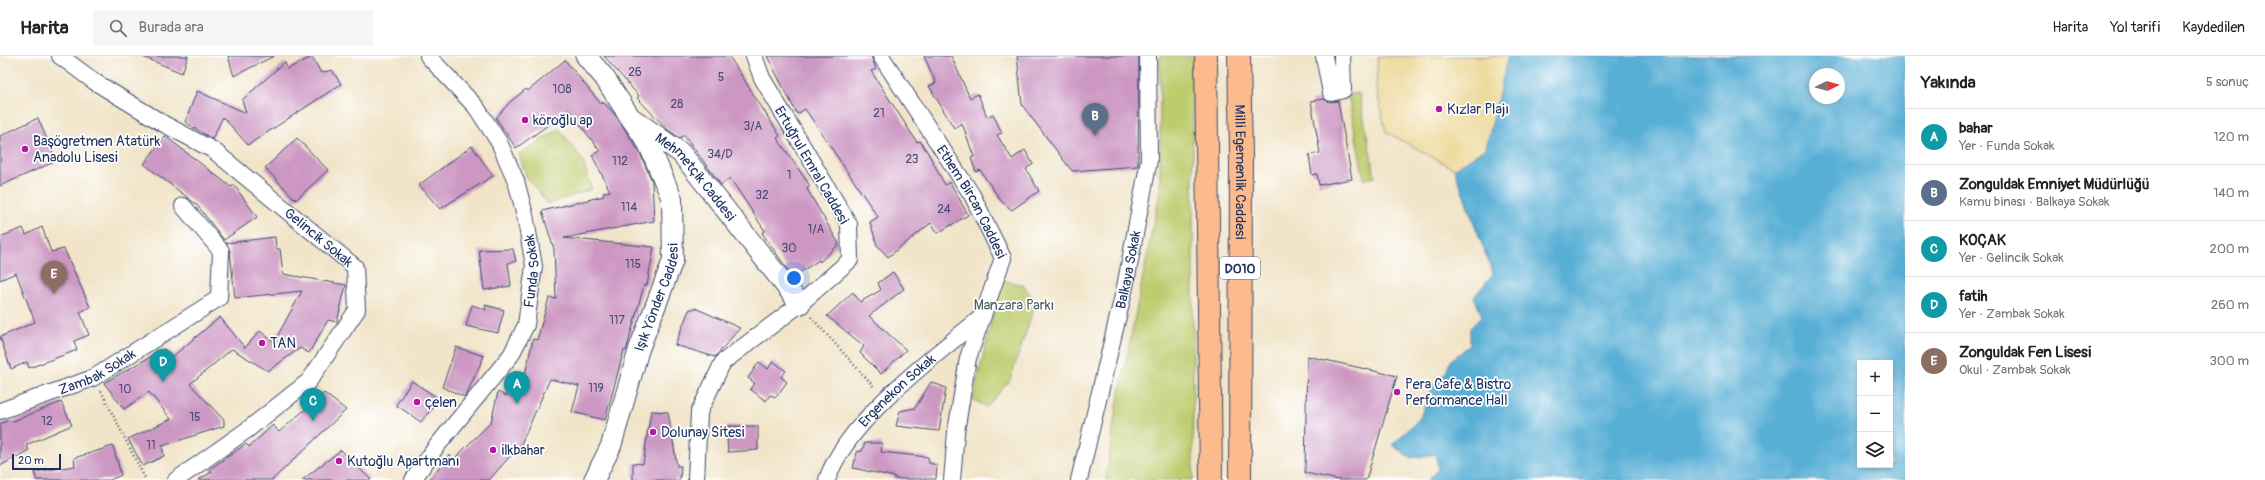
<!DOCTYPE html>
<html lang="tr">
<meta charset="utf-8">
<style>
body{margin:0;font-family:Pangolin,sans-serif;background:#f6f6f6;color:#222}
.controls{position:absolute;right:12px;bottom:12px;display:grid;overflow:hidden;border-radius:0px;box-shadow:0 2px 6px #0003}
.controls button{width:36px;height:36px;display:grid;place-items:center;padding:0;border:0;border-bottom:1px solid #e0e0e0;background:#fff;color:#222;font:20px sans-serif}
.compass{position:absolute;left:1809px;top:12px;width:36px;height:36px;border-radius:50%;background:#fff;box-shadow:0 2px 6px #0003;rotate:85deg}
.scale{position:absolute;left:12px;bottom:10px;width:49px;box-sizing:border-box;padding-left:4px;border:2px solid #1b2f5e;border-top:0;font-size:11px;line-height:14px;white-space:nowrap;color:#1b2f5e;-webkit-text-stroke:3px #fff;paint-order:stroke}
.you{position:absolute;left:794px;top:222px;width:14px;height:14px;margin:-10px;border:3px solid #fff;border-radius:50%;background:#1a73e8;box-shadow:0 0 0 6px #1a73e833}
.badge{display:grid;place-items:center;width:26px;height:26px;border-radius:50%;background:#b5179e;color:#fff;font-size:13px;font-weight:700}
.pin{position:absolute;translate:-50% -33px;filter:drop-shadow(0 1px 2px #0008)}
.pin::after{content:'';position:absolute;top:21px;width:14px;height:12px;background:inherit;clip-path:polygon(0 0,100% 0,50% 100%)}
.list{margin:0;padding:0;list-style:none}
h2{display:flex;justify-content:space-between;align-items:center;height:52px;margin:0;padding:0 16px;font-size:17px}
h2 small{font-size:13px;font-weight:400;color:#767676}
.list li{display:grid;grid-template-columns:26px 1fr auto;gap:12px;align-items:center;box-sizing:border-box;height:56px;padding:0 16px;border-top:1px solid #e0e0e0}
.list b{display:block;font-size:15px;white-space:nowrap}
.list p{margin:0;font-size:13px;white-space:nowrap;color:#767676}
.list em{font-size:13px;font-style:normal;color:#767676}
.icon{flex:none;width:22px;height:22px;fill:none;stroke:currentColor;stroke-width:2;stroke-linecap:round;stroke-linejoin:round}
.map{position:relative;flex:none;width:1905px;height:424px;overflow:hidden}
header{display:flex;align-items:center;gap:24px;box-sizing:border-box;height:56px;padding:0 20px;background:#fff;border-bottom:1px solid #e0e0e0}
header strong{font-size:19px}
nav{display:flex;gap:22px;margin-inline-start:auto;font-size:14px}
.search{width:280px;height:36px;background:#f6f6f6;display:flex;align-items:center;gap:10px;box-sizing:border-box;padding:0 14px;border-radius:0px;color:#767676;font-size:15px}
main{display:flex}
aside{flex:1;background:#fff}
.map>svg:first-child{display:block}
.green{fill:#becc6e;stroke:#6c7e66}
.sand{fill:#eeda9e;stroke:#84847e}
.water{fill:#59afd5;stroke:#3a6f9a;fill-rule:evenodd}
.building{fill:#cc97c2}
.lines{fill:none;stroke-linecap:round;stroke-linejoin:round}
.minor-casing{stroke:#3b4a6e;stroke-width:18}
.tertiary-casing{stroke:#3b4a6e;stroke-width:22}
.trunk-casing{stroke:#3b4a6e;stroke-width:24}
.path{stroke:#3b4a6e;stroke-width:2.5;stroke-dasharray:1 3;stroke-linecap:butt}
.minor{stroke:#fff;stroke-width:16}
.tertiary{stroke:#fff;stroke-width:20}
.trunk{stroke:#fbbb8d;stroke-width:22}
.poi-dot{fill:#b5179e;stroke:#fff;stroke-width:1.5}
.labels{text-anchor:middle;stroke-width:3.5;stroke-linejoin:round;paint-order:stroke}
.number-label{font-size:12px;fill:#474977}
.shield{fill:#fff;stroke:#5f6d8e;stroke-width:1}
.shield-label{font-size:13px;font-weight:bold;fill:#1b2f5e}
.poi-label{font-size:14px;fill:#1b2f5e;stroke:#fff;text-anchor:start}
.street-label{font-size:14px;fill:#1b2f5e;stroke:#fff}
.park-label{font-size:14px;fill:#4c5e63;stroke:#fff}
</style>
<header>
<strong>Harita</strong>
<div class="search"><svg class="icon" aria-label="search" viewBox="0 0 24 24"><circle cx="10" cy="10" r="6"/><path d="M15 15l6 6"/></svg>Burada ara</div>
<nav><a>Harita</a><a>Yol tarifi</a><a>Kaydedilen</a></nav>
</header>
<main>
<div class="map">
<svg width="1905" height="424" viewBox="0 0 1905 424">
<rect width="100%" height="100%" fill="#fff"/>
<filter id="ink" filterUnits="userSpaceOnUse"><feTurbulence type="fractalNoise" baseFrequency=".025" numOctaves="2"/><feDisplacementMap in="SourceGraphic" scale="8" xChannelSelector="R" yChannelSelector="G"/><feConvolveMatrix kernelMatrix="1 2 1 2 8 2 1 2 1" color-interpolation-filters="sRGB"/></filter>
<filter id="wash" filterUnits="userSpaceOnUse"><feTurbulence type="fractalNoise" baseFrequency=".012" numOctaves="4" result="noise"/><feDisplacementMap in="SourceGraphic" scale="16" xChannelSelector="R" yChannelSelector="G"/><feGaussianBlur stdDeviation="0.9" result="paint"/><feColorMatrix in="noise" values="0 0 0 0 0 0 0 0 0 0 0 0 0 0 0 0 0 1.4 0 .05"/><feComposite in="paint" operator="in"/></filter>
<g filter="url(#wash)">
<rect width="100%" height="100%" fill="#f1e4c8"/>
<!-- green -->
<g class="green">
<polygon points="1160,0 1193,0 1193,424 1106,424 1115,360 1160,136"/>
<polygon points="1359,37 1375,121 1364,123 1348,39"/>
<polygon points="559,73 582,103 592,133 548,148 527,122 519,98"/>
<polygon points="1001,224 1023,229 1036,246 1010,324 987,351 973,343"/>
</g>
<!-- sand -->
<polygon class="sand" points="1378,0 1511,0 1486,92 1454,113 1386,76 1376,31"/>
<!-- water -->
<path class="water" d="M 1508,0 L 1905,0 L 1905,424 L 1428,424 L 1438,413 L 1436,398 L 1411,402 L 1392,389 L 1420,362 L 1433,329 L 1446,317 L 1450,305 L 1470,289 L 1470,272 L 1482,260 L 1474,241 L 1493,218 L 1454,113 L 1486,92 ZM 1815,18 L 1839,18 L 1839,42 L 1815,42 ZM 1860,307 L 1890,307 L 1890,409 L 1860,409 Z"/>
<g id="blocks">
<!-- building -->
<g class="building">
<polygon points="141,0 188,0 182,17"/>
<polygon points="228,0 274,0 234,20"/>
<polygon points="604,0 729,0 780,80 777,82 810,130 807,133 839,188 820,206 819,204 793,221 762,177 765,175 730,122 721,129 684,79 680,82 668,74 637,42 639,40"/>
<polygon points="767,0 871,0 876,13 871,15 917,86 920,85 928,97 945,129 950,126 968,159 938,177 931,167 888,201 877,189 870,166 878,161 805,53 797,58"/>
<polygon points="924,0 951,0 970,42 978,38 987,61 993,58 1002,77 997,79 1012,103 1025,94 1033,108 1026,113 1039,135 1012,154 1001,145 980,114 976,116 971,102 974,101 962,67 954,72 929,30 936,27"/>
<polygon points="1017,0 1139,0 1138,110 1072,115 1022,49"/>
<polygon points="312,1 321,17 332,14 341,28 248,89 223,61 212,83 185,66 197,35 246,57 242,44 285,6 287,13"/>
<polygon points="565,4 601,48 603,46 617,61 640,97 652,125 654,165 564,182 654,191 647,229 644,229 626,295 624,294 605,364 572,356 579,330 550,323 521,388 489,424 429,424 449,399 454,403 491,366 498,336 506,340 511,332 520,341 533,283 537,284 549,242 556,243 554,193 542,155 604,140 603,137 610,135 592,99 600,95 569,54 516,92 496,62 510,46 526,33 528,35"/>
<polygon points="1324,43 1329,46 1338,45 1352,123 1319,129 1317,118 1312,119 1309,99 1320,97 1311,45"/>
<polygon points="38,62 56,105 0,130 0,80"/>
<polygon points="165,80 231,131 234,129 257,161 224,184 197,149 144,108"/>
<polygon points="297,82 328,114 296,144 265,112"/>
<polygon points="472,90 493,120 440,153 419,129"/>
<polygon points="42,171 51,196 64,193 90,251 80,256 89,279 74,285 77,294 29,312 27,306 11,313 0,281 35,266 16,217 0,224 0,181 23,172 26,179"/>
<polygon points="275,181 276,193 280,193 283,218 346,229 337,266 328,264 309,297 300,292 268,315 232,293 190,328 224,364 224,370 162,390 164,400 143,410 128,383 171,363 149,336 124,353 104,327 164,293 172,301 220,261 245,292 260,275 274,286 302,235 235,242 230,195 226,187"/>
<polygon points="513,193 516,205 508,207 511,230 484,234 479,194"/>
<polygon points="893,216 904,233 869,260 906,294 881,318 860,297 864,290 827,260 853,236 860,246 881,234 878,227"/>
<polygon points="472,249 486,254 485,249 504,254 498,277 466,270"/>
<polygon points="695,252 740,272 715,301 675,289 689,254"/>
<polygon points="456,291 484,300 465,341 442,331"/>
<polygon points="1307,300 1397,320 1366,424 1339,424 1305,417"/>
<polygon points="773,305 786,315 781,321 787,326 776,341 770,339 766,345 750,333 755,327 748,322 759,306 768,313"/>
<polygon points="412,325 439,343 421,366 396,349"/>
<polygon points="931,326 946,332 939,375 896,370 900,355 915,352"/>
<polygon points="324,337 346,354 272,424 198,424 212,416 210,413 246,388 249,391 273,369 279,376"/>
<polygon points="61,346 72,369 26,389 29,394 0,410 0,368 9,364 11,366"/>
<polygon points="651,355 668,356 677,410 681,410 680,424 633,424 633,407 643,408"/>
<polygon points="726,370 758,370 758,394 728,396"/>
<polygon points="865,387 882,387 881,396 928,401 929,407 937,409 936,423 895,423 895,421 853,412 857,396 862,395"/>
<polygon points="113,390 121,419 110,424 36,424 35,416 75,410 74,402"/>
<polygon points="341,394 371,424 302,424"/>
</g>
</g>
</g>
<g filter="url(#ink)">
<use href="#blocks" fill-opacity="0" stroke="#3b4a6e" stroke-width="1"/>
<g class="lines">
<!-- minor casing -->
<g class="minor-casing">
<g id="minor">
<path id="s1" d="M 60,0 L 95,26 L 164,68 L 213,94 L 355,211 L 357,254 L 309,325 L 247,374 L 176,424"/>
<path id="s2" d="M 881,0 L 972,139 L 1003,202 L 968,302 L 956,376 L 952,424"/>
<polyline points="1324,0 1331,37 1343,34 1342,0"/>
<path id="s3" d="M 0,355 L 93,322 L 219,242 L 221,195 L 183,150"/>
<path id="s4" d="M 413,424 L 436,391 L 511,299 L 526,269 L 534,210 L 525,159 L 516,125 L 499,86 L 476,51 L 428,0"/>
<polyline points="696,424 699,356 723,306 800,248 850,204 849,168 762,22 754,0"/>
<path id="s5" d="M 827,424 C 846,365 935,300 983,260"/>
<path id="s6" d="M 1079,424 L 1125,231 L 1149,104 L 1148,0"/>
</g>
</g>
<!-- tertiary casing -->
<g class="tertiary-casing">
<g id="tertiary">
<path id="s7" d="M 586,0 L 604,21 L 630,61 L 681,97 L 800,248"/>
<path id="s8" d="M 594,424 L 611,390 L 639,293 L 673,204 L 672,143 L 648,87 L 630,61"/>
</g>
</g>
<!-- trunk casing -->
<g class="trunk-casing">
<g id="trunk">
<polyline points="1206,0 1211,424"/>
<path id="s9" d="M 1239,0 L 1241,97 L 1240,424"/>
</g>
</g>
<!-- path -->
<g class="path">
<polyline points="811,261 875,332"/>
<polyline points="101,335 146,424"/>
</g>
<!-- minor -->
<use href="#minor" class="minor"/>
<!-- tertiary -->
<use href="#tertiary" class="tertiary"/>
<!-- trunk -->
<use href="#trunk" class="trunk"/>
</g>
</g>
<!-- markers -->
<g class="poi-dot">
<circle cx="1439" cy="53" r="4"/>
<circle cx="525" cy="64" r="4"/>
<circle cx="25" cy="93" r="4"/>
<circle cx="262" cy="287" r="4"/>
<circle cx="1397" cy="336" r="4"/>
<circle cx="417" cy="346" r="4"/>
<circle cx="653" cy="376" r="4"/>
<circle cx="493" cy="394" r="4"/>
<circle cx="339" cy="405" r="4"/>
</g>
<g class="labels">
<!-- number labels -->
<g class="number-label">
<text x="635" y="20">26</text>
<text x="721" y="25">5</text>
<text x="562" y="37">108</text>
<text x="677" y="52">28</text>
<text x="879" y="61">21</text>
<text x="753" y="74">3/A</text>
<text x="720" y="102">34/D</text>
<text x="912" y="107">23</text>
<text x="620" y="109">112</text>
<text x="789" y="123">1</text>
<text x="762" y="143">32</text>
<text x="629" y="155">114</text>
<text x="944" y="157">24</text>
<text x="816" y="177">1/A</text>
<text x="789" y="196">30</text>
<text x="633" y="212">115</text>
<text x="617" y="268">117</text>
<text x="596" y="336">119</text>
<text x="125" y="337">10</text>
<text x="195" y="365">15</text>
<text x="47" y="369">12</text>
<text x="151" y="393">11</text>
</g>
<!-- shield labels -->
<rect class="shield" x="1220" y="201" width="40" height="22" rx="3"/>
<g class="shield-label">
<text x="1240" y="217">D010</text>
</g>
<!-- poi labels -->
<g class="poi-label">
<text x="1447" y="58">Kızlar Plajı</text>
<text x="533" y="69">köroğlu ap</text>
<text x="33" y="90">Başögretmen Atatürk<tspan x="33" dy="16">Anadolu Lisesi</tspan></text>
<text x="270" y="292">TAN</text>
<text x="1405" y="333">Pera Cafe &amp; Bistro<tspan x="1405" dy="16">Performance Hall</tspan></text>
<text x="425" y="351">çelen</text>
<text x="661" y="381">Dolunay Sitesi</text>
<text x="501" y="399">ilkbahar</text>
<text x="347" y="410">Kutoğlu Apartmanı</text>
</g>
<!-- street labels -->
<g class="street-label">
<text transform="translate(812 109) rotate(60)" y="5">Ertuğrul Emral Caddesi</text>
<text dy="5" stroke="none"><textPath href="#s9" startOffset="116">Milli Egemenlik Caddesi</textPath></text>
<text dy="5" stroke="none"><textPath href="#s7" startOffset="165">Mehmetçik Caddesi</textPath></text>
<text dy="5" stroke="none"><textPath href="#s2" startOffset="172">Ethem Bircan Caddesi</textPath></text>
<text dy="5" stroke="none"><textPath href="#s1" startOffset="317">Gelincik Sokak</textPath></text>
<text dy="5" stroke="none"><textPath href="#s6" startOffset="216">Balkaya Sokak</textPath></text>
<text dy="5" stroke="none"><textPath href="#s4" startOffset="247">Funda Sokak</textPath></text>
<text dy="5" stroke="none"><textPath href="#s8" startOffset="194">Işık Yönder Caddesi</textPath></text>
<text dy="5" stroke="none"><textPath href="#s3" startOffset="105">Zambak Sokak</textPath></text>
<text dy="5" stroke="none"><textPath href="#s5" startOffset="115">Ergenekon Sokak</textPath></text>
</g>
<!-- park labels -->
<g class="park-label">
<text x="1014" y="254">Manzara Parkı</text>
</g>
</g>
</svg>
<div class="controls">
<button>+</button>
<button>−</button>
<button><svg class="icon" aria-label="layers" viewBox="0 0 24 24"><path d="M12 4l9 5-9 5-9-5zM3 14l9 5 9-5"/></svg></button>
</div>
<svg class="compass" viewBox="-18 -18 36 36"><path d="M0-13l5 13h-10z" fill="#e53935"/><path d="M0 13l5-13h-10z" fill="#767676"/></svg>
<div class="scale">20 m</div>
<div class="you"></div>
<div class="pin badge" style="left:517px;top:348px;background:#0f9aa8">A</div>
<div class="pin badge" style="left:1095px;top:80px;background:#5c6f8a">B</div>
<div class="pin badge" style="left:313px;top:365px;background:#0f9aa8">C</div>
<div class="pin badge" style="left:163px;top:326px;background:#0f9aa8">D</div>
<div class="pin badge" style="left:54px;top:238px;background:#8d6e63">E</div>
</div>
<aside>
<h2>Yakında<small>5 sonuç</small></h2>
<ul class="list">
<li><span class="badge" style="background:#0f9aa8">A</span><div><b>bahar</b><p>Yer · Funda Sokak</p></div><em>120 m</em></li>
<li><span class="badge" style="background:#5c6f8a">B</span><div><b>Zonguldak Emniyet Müdürlüğü</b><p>Kamu binası · Balkaya Sokak</p></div><em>140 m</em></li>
<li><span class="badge" style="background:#0f9aa8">C</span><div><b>KOÇAK</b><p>Yer · Gelincik Sokak</p></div><em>200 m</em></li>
<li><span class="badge" style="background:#0f9aa8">D</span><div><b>fatih</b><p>Yer · Zambak Sokak</p></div><em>260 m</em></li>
<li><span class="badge" style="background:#8d6e63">E</span><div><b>Zonguldak Fen Lisesi</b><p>Okul · Zambak Sokak</p></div><em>300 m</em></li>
</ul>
</aside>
</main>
